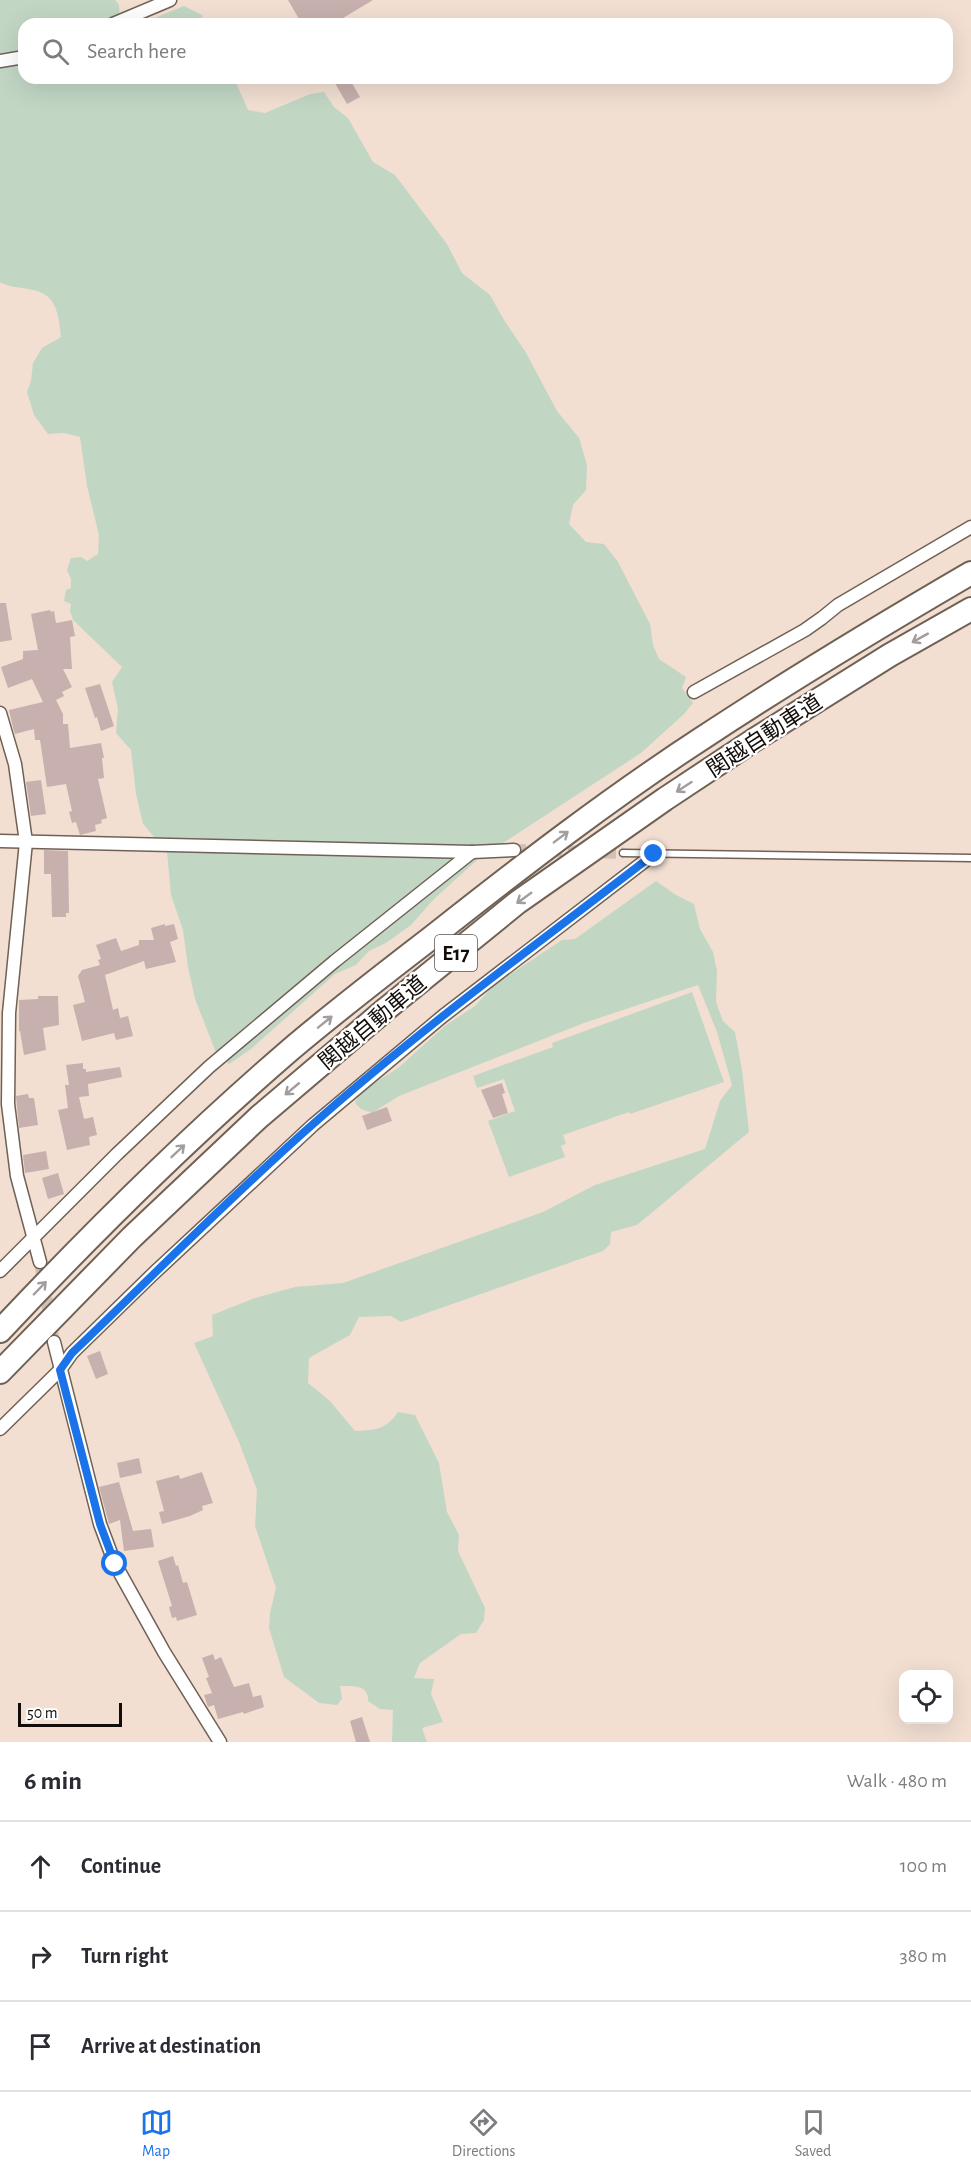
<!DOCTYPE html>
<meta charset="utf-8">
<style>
body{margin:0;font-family:"Alegreya Sans","Noto Sans JP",sans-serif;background:#f7f7f7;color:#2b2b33}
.controls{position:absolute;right:18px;bottom:18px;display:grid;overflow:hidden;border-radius:12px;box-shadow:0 6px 24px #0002}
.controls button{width:54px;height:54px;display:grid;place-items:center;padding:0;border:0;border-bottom:2px solid #e1e1e2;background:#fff;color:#2b2b33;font:30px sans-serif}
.scale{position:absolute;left:18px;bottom:15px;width:104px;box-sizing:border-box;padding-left:6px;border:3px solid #130d09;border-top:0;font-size:16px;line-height:21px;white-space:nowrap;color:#130d09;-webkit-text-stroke:4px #fff;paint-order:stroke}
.stop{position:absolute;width:18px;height:18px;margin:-14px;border:4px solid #1a73e8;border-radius:50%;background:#fff}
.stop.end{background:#1a73e8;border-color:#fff;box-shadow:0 2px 6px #0008}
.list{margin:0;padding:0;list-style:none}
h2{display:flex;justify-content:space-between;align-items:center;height:78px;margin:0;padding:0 24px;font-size:26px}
h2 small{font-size:20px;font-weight:400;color:#7c7c81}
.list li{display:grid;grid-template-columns:39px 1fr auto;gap:18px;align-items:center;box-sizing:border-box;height:90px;padding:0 24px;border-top:2px solid #e1e1e2}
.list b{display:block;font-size:22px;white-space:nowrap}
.list em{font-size:20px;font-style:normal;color:#7c7c81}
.icon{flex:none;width:33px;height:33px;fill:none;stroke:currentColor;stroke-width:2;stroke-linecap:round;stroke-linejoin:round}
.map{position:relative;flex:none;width:971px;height:1742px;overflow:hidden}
.search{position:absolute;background:#fff;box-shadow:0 6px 24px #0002;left:18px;right:18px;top:18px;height:66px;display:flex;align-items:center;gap:15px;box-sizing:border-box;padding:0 21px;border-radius:18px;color:#7c7c81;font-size:22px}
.sheet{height:348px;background:#fff}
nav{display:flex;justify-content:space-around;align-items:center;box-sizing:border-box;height:84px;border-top:2px solid #e1e1e2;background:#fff;font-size:16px;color:#7c7c81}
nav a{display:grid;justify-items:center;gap:3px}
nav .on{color:#1a73e8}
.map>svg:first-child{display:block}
.green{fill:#c1d7c4}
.building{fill:#c7b0ae}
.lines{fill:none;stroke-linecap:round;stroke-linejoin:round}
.minor-tunnel{stroke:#d1c0b4;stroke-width:12;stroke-dasharray:12 6;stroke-linecap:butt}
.service-casing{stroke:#706155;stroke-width:9}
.minor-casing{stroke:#706155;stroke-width:15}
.motorway-casing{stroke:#706155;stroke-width:26}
.service{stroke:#fff;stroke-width:6}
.minor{stroke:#fff;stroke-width:12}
.motorway{stroke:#fff;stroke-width:22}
.oneway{stroke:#a19e9d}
.route{stroke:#1a73e8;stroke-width:8}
.labels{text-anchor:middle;stroke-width:4.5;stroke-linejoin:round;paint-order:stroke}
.shield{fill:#fff;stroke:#5a5653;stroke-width:1.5}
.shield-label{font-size:21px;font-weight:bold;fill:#130d09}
.street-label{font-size:22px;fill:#130d09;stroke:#fff}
</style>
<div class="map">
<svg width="971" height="1742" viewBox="0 0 971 1742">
<rect width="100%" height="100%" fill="#f2dfd2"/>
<!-- green -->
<g class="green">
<path d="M 0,0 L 115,0 L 119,5 L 120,24 L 24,24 L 24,78 L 234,78 L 248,110 L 265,113 L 310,94 L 324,92 L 334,107 L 348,118 L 373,162 L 395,175 L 447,244 L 462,273 L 490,295 L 504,320 L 525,351 L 557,411 L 579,438 L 587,465 L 586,490 L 573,505 L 569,524 L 586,542 L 604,544 L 618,562 L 650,624 L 653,645 L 659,659 L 686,677 L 682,688 L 693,703 L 684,714 L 641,753 L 477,860 L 434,899 L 411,925 L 386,943 L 369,951 L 356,965 L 335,974 L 251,1049 L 229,1064 L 217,1055 L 195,999 L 188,967 L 183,930 L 171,895 L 167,852 L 143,824 L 136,794 L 131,750 L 116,733 L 118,709 L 112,682 L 122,667 L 73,620 L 70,611 L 71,604 L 64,601 L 66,590 L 71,588 L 71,579 L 67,570 L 71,558 L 81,557 L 87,561 L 98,554 L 99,535 L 87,486 L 80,437 L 64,433 L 48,434 L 34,415 L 27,392 L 31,381 L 33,363 L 42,348 L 61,337 C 58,312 57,293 28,289 C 18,287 9,287 0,282 Z"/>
<polygon points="184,6 202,15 204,24 140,24"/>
<path d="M 656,881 L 676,895 L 694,904 L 700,929 L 713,952 L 717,971 L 716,1002 L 723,1021 L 735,1032 L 742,1070 L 749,1132 L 637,1225 L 611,1232 L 610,1244 L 603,1251 L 401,1322 L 391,1316 L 359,1317 L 350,1335 L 309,1358 L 308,1383 L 330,1401 L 355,1431 C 374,1430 386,1430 398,1412 L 415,1415 L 439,1463 L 447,1512 L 459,1535 L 458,1551 L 485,1608 L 484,1620 L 476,1633 L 461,1634 L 420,1663 L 414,1678 L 434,1679 L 431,1694 L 443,1722 L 422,1728 L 427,1742 L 392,1742 L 393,1710 L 380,1709 L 368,1701 C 369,1684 352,1686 340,1686 L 342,1699 L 337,1705 L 319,1703 L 284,1677 L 269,1628 L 270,1613 L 276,1588 L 255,1526 L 257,1490 L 239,1442 L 194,1343 L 213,1336 L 212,1315 L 255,1298 L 295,1287 L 343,1283 L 543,1212 L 595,1185 L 705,1149 L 720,1101 L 732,1085 L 717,1032 L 698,985 L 584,1023 L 399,1096 L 372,1113 L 361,1109 L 355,1103 L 360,1092 L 398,1068 L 446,1025 L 475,1006 L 494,985 L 562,940 L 575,939 Z"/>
<polygon points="692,992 724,1082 630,1114 629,1112 563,1135 566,1144 561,1146 565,1157 509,1177 488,1121 515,1111 504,1079 477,1088 473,1076 553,1047 552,1043"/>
</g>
<!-- building -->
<g class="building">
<polygon points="288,0 373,0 333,24 302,24"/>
<polygon points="332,78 349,78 360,97 347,104"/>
<polygon points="0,603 6,603 12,640 0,642"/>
<polygon points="50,610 51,612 54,611 56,623 72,620 75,636 70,637 72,669 63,669 72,687 62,692 64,696 56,700 63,714 63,724 68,724 70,748 101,743 104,758 102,758 104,778 98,779 107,818 101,820 102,823 95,825 96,831 80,835 76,822 72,823 69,812 72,811 66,784 47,787 40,740 35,740 34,729 15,734 13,728 9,710 43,702 32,679 8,688 1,667 23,659 23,651 38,650 31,614"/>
<polygon points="100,684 114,726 101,731 97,717 95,718 85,688"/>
<polygon points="41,780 46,814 31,816 26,782"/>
<polygon points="44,850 68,851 69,913 66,913 66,917 52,917 51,874 44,874"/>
<polygon points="165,924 165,926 174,924 178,939 170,942 176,962 146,969 144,961 105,975 113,1010 118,1008 120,1018 128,1016 133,1036 116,1040 114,1033 82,1041 73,1005 85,1002 78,976 82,970 100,965 98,960 101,959 96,945 116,938 121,951 139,945 139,940 154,940 151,928"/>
<polygon points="38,996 58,996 59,1025 43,1028 46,1050 24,1055 20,1031 19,1031 19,1000 38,999"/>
<polygon points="83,1063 83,1069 86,1069 86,1072 120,1067 122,1077 88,1084 89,1096 79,1097 84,1119 93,1117 97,1135 89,1137 90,1145 67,1150 58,1110 68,1108 65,1085 69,1085 66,1065"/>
<polygon points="502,1083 505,1093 502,1094 508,1113 493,1118 481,1090"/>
<polygon points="28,1094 29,1098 34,1098 38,1125 19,1128 16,1096"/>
<polygon points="387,1107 392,1121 367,1130 362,1116"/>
<polygon points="46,1151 49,1169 25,1173 23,1155"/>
<polygon points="58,1173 64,1194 48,1199 42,1178"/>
<polygon points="100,1351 108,1374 96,1379 87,1356"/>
<polygon points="139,1458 142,1473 120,1478 117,1463"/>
<polygon points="202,1472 213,1503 202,1506 203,1510 190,1516 162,1524 159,1512 164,1511 156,1481 179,1475 180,1479"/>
<polygon points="119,1482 133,1531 151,1529 154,1547 124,1551 120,1520 109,1524 99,1487"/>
<polygon points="173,1556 176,1566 178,1565 183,1583 187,1582 197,1615 177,1621 176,1617 172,1618 169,1607 172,1606 158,1561"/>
<polygon points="213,1654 215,1660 221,1657 234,1687 249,1683 253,1697 261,1695 264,1707 244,1714 243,1712 218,1719 214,1705 208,1707 204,1695 212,1693 206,1678 209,1677 202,1658"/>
<polygon points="362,1717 370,1742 356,1742 350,1721"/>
</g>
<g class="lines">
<!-- minor-tunnel -->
<g class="minor-tunnel">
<polyline points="514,850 623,853"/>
<polyline points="40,1262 54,1342"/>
</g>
<!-- service casing -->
<g class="service-casing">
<polyline id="service" points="623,853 971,858"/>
</g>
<!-- minor casing -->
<g class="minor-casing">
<g id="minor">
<polyline points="113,24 170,0"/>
<polyline points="0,61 24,57"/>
<polyline points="694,692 805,630 822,618 838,605 971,527"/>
<polyline points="0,713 15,764 26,842 9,1013 8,1104 17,1176 40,1262"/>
<polyline points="0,841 472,852 514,850"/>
<polyline points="0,1271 117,1154 209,1067 335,961 472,852"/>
<polyline points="54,1342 100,1524 115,1564 164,1652 220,1742"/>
<polyline points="0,1429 60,1370 72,1353 153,1274 313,1125 443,1016 654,854"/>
</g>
</g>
<!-- motorway casing -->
<g class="motorway-casing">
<g id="motorway">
<path d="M 0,1331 C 92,1233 188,1138 290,1050 C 337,1010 387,972 436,934 C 522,866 609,799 701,739 C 789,681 880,626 971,573"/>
<polyline points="0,1372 132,1237 259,1117 386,1009 518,902 665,799 754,740 890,655 971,609"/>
</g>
</g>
<!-- service -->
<use href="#service" class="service"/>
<!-- minor -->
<use href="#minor" class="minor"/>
<!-- motorway -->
<use href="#motorway" class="motorway"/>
</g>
<!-- one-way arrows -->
<defs><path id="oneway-shaft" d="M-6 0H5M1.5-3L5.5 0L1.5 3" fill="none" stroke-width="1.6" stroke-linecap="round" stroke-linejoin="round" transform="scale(1.5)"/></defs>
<g class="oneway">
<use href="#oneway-shaft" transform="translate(920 638) rotate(151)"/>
<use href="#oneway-shaft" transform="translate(684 787) rotate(147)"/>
<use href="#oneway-shaft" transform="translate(561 837) rotate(-37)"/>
<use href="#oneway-shaft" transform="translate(524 898) rotate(144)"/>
<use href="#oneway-shaft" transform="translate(325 1022) rotate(-39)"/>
<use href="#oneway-shaft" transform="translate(292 1089) rotate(140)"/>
<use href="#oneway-shaft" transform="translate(178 1151) rotate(-43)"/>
<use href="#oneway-shaft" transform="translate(40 1288) rotate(-46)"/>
</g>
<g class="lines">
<!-- route -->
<path class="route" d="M 115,1564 L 100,1524 L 60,1370 L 72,1353 C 152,1277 229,1198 312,1125 C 421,1028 539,943 654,854"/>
</g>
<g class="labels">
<!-- shield labels -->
<rect class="shield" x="435" y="935" width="42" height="36" rx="4.5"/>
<g class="shield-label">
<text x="456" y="960">E17</text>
</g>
<!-- street labels -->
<g class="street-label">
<text transform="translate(764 735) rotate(-33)" y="8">関越自動車道</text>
<text transform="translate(372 1022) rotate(-40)" y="8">関越自動車道</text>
</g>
</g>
</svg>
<div class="controls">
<button><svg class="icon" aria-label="locate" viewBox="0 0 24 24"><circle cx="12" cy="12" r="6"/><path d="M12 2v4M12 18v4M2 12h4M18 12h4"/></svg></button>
</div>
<div class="scale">50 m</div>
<div class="stop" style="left:115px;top:1564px"></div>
<div class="stop end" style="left:654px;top:854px"></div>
<div class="search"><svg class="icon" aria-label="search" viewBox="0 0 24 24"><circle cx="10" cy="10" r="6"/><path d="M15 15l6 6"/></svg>Search here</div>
</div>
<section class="sheet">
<h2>6 min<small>Walk · 480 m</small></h2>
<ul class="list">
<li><svg class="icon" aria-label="ahead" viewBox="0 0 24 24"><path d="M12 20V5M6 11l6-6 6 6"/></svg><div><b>Continue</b></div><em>100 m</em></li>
<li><svg class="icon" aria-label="right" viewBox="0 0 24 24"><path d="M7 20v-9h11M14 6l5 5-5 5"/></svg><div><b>Turn right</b></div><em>380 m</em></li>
<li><svg class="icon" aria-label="arrive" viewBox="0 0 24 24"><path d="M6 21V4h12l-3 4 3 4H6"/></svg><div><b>Arrive at destination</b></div></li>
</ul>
</section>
<nav>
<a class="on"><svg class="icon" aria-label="map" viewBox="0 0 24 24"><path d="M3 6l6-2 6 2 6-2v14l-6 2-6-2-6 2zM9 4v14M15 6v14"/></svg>Map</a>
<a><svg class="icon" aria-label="directions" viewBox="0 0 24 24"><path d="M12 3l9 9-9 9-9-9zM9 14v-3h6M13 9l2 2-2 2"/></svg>Directions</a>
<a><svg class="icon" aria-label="saved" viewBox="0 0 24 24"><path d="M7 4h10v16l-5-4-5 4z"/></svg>Saved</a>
</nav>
